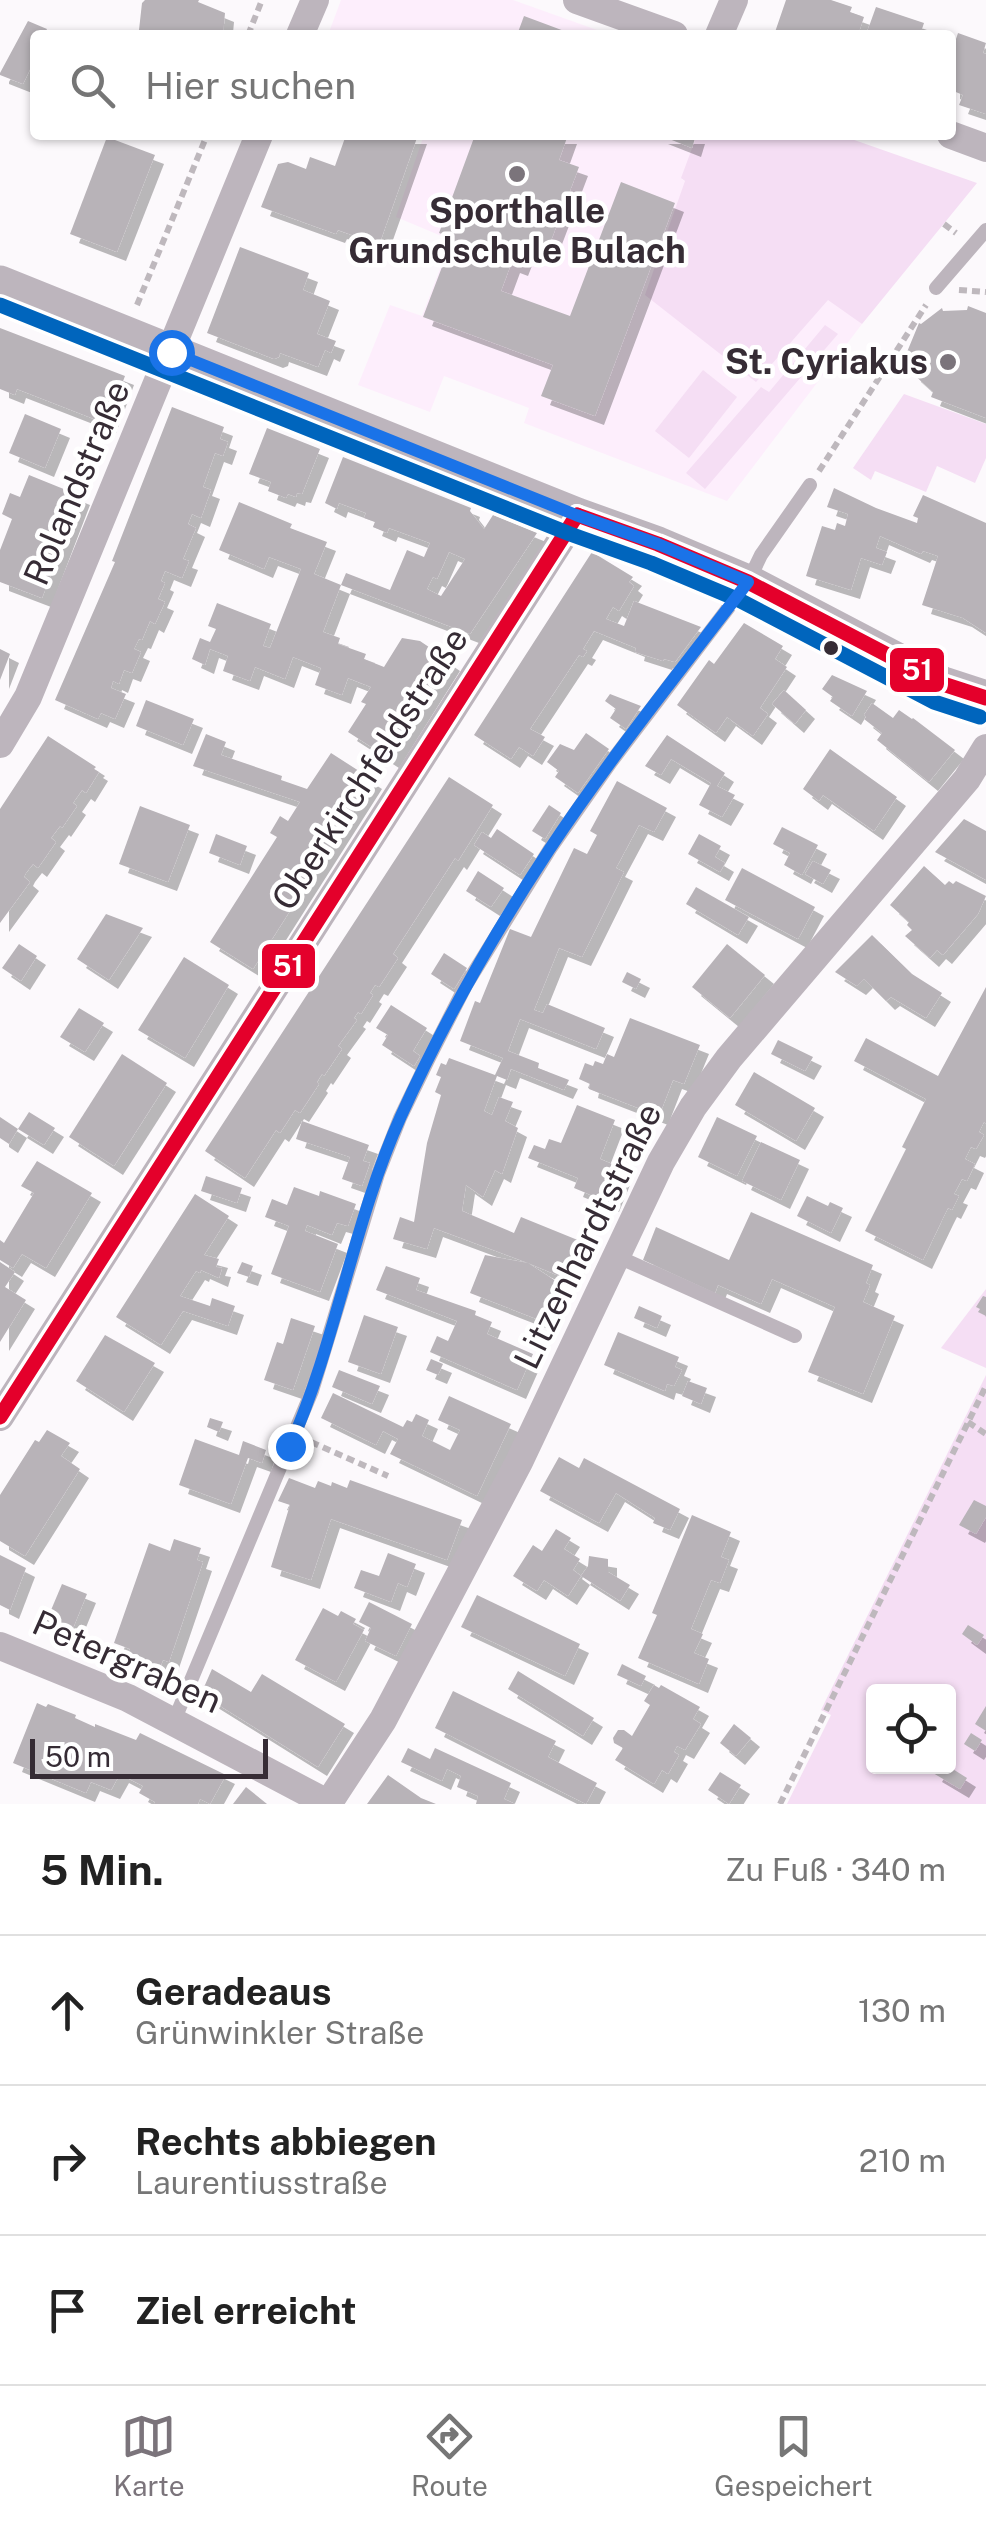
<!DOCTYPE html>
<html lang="de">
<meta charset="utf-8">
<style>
body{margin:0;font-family:"Public Sans",sans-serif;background:#f2f2f2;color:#222}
.controls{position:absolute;right:30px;bottom:30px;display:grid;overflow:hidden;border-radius:10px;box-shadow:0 2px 8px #0004}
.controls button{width:90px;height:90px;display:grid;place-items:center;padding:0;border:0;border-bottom:2px solid #e0e0e0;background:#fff;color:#222;font:50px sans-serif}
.scale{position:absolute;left:30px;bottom:25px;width:238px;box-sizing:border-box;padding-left:10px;border:5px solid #362c35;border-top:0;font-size:28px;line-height:35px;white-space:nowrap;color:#362c35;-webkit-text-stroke:8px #fff;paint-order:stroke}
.stop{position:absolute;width:30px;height:30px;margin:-22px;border:8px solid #1a73e8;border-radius:50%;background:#fff}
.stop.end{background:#1a73e8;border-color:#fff;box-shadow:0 2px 10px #0008}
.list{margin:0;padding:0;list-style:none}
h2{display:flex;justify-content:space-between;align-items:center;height:130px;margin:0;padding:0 40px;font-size:42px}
h2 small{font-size:32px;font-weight:400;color:#767676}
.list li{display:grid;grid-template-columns:65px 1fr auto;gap:30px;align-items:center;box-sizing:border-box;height:150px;padding:0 40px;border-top:2px solid #e0e0e0}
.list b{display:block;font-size:38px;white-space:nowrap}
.list p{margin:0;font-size:32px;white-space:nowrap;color:#767676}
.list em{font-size:32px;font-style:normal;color:#767676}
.icon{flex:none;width:55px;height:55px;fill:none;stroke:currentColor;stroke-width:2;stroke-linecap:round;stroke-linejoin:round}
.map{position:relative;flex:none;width:986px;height:1804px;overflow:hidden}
.search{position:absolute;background:#fff;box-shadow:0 2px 8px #0004;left:30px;right:30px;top:30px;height:110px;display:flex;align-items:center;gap:25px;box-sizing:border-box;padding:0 35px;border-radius:10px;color:#767676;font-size:38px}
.sheet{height:580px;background:#fff}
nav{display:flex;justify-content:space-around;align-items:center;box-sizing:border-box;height:140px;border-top:2px solid #e0e0e0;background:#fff;font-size:28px;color:#767676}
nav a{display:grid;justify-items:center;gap:5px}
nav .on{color:#7b747b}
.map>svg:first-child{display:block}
.built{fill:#fdeefc}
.green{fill:#f5def4;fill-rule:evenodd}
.building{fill:#b8b3b8;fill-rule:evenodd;filter:url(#shadow)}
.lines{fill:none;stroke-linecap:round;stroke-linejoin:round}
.path{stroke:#beb8bd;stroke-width:6;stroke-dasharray:8 5;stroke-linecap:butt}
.service{stroke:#bdb5bd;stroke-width:14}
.minor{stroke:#bdb5bd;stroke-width:28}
.tertiary{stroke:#bdb5bd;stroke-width:35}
.bus-1-casing{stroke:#fff;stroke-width:22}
.bus-2-casing{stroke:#fff;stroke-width:22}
.bus-1{stroke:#e4002b;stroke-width:15}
.bus-2{stroke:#0065bd;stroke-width:15}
.route{stroke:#1a73e8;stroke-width:12}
.poi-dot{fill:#7b747b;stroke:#fff;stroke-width:4}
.bus-dot{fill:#362c35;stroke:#fff;stroke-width:4}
.labels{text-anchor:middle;stroke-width:9;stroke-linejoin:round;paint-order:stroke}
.poi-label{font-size:35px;font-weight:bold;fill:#362c35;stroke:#fff}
.street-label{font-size:35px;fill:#362c35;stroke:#fff}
.line-badge{stroke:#fff;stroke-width:4}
.badge-label{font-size:28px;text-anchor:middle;font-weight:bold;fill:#fff}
</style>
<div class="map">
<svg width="986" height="1804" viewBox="0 0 986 1804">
<defs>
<filter id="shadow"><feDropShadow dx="9" dy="9" stdDeviation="0" flood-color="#0004"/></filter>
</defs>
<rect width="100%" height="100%" fill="#fcf9fc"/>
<!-- built -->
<g class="built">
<polygon points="341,0 513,0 611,35 328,35"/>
<polygon points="424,135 697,135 682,179 829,299 862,324 727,501 524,423 529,408 444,376 430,412 358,385 390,305 422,316 451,240 396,217"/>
</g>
<!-- green -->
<g class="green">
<polygon points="697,135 840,135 977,183 862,324 828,300 756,382 645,295 685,181 681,178"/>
<polygon points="825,325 838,334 705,489 686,473 761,387 769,392"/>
<polygon points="703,370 737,397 689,458 655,431"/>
<polygon points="904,394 986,424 986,458 975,483 937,466 926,492 875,471 871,480 853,468"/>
<polygon points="986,1289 986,1368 941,1348"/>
<path d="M 986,1375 L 986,1804 L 787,1804 L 831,1715 L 821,1710 ZM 874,1692 L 948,1692 L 948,1766 L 874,1766 Z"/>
</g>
<!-- building -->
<g class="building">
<polygon points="145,0 199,0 198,2 225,13 223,35 150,35 139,30 142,3"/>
<polygon points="786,0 831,0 852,7 850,12 864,17 858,35 774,35"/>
<polygon points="876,7 924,23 920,35 875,35 867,32"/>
<polygon points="524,16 575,35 517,35"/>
<polygon points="28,21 47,29 44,35 35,35 35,59 23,84 0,75 0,73"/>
<polygon points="958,33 986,43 983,53 986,54 986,114 959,105 963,95 951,90 951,54"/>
<polygon points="346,135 418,135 379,245 338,230 336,234 261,207 278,164 288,162 306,169 310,157 335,166"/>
<polygon points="475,135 568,135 559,160 579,167 547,251 528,244 519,267 511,264 501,291 570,316 621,182 675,203 595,416 541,396 553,365 423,317 453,238 439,233"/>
<polygon points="659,135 696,135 692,148"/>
<polygon points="107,137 155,155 117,252 70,234"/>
<polygon points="240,247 309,273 303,290 330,301 317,334 336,341 331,353 325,350 318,367 280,353 279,357 274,359 207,333"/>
<polygon points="968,306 986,313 986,418 931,397 933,392 912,373 909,352 907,352 919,323 921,324 942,308 943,311 967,310"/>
<polygon points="0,328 125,376 107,424 17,389 15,395 0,389"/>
<polygon points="172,407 224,427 220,439 228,442 223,456 215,453 203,487 211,490 201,518 192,514 188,524 196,528 183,559 189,561 182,578 165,571 161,581 165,583 158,599 165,602 155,624 150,621 142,640 139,639 134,649 141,652 132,673 124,670 119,684 113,681 111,688 126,694 115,719 101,713 98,719 55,700 115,562 112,561"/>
<polygon points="25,414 61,429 45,468 9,453"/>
<polygon points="267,428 320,449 302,494 297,493 296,497 288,494 286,498 268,491 271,482 249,474"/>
<path d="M 343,457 L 471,508 L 470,511 L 484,529 L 493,515 L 537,533 L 470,634 L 341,585 L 346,573 L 390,590 L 407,550 L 424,557 L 430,543 L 389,528 L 387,533 L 373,527 L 375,522 L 364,518 L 366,513 L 339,503 L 337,509 L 325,503 ZM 449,552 L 465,559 L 441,596 L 427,589 L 433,577 L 437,579 Z"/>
<polygon points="29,475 81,496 42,598 0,582 0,550 12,519 2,514 10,493 20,497"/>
<polygon points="834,488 876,508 917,523 918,518 913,516 923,495 986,523 986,633 963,618 922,605 938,556 923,551 921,554 880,536 876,548 887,552 882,565 861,558 851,590 806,576 822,526 835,530 837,523 845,526 848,514 827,507"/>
<polygon points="239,502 292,524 290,528 327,542 314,574 341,585 323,632 340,638 338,644 366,654 364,659 384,667 402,638 420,641 451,662 390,759 348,732 366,704 361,702 371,687 348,678 342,695 315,685 321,668 293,657 285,679 255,667 250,681 223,671 228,656 210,649 205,665 192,659 200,638 210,642 216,629 208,626 217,603 271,624 263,646 270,648 301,569 269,557 264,569 219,550"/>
<polygon points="592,552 633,577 629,582 634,586 619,611 613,607 606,619 624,626 634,601 701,627 675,662 664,659 663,661 635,652 636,648 594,631 583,649 587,651 583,657 579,655 530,729 545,737 533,756 519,747 511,759 474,735"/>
<polygon points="744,623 783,646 775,659 787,667 760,708 768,714 753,736 727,717 716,733 677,705 709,660 714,664"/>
<polygon points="0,649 10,654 0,680"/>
<polygon points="832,675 867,691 852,716 830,701 833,697 822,689"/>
<polygon points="784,690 806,710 795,724 772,704"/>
<polygon points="610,694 641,706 626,729 610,718 616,709 605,701"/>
<polygon points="146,700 194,719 183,745 136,726"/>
<polygon points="872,703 893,718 899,710 912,719 913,718 955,750 929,782 877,740 882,733 864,719 866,717 864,715"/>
<polygon points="586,733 609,749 578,793 555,777 559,771 547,762 560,744 574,750"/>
<polygon points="206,734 226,742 221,755 282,776 281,780 307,789 331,753 373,780 253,969 210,942 277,837 270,833 280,816 288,821 300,802 193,766"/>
<polygon points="667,735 725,773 717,786 735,795 722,817 699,805 711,783 671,759 661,775 645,766"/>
<polygon points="48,736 96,767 94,769 99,772 86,793 82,790 73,803 77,806 62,828 60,826 51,838 56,842 38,868 33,864 26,873 24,877 30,882 0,923 0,809"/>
<polygon points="830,749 897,797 874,831 823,795 819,801 803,789"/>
<polygon points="449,777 493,805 458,861 455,858 393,954 398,958 379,987 375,985 370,993 373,995 361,1014 358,1012 354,1018 357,1020 338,1046 342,1049 324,1076 322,1074 317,1082 319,1084 300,1113 295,1110 280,1133 276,1130 245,1178 205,1151"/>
<polygon points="617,781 667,808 654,832 639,825 616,868 624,872 582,957 559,948 534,1010 543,1013 547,1004 605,1028 596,1049 520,1019 508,1051 539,1063 538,1068 569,1080 564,1090 511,1069 507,1080 497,1076 484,1111 492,1115 499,1097 513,1102 505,1121 518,1128 502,1174 495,1170 483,1197 466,1185 462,1211 514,1233 521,1217 585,1243 569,1280 528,1263 562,1285 547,1323 470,1293 485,1255 528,1263 434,1228 427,1249 393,1239 400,1217 414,1222 427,1143 441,1095 435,1092 441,1077 436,1075 441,1063 446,1065 449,1058 495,1075 503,1058 460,1041 475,1001 480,1003 510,929 531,937 574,848 587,854 597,835 590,831"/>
<polygon points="549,805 561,813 545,839 532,831"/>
<polygon points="140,806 190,825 168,882 119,864"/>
<polygon points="964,819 986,831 986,880 935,852"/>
<polygon points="782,827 818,845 802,875 784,865 790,853 773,844"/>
<polygon points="497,829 534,854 520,875 474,845 482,832 491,838"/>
<polygon points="216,834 247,846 240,865 209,853"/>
<polygon points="699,834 721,846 715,857 725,863 720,872 688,854"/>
<polygon points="813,861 831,870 823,884 805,874"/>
<polygon points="924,866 945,885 949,881 953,884 956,881 986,896 978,914 943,955 937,950 930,958 905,936 912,930 907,925 909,922 890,905"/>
<polygon points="742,868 815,907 798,939 725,900"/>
<polygon points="478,871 504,888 491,907 466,891"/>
<polygon points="696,887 749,917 738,935 686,904"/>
<polygon points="106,914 143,928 109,980 77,959"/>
<polygon points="872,935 912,974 942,993 926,1018 891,997 886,1001 864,979 857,986 835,972"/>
<polygon points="19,944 37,956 21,981 2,968"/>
<polygon points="727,944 765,975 730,1018 692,987"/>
<polygon points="444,953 467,968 454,989 431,974"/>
<polygon points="184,957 229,985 185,1058 138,1030"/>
<polygon points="627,972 641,979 636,989 622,982"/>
<polygon points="986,987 986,1124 984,1122 979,1132 984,1135 976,1149 971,1147 965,1159 975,1164 967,1181 962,1179 954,1194 959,1196 952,1210 948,1208 944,1216 923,1260 865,1231 906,1149 902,1147 926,1099 854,1061 866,1038 938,1076"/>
<polygon points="391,1005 427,1028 413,1051 420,1056 414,1066 382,1045 388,1035 376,1028"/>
<polygon points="79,1008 104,1023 85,1052 60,1037"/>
<polygon points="630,1018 700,1045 684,1084 673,1080 659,1116 589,1089 590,1084 579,1079 585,1063 593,1066 595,1061 603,1064 607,1054 614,1057"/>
<polygon points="778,1040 813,1057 805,1071 771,1054"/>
<polygon points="122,1054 167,1083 114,1166 69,1137"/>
<polygon points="754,1072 815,1108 796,1141 735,1105"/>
<polygon points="577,1105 615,1120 600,1159 624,1169 610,1203 574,1188 578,1178 528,1158 534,1145 545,1149 549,1139 561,1143"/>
<polygon points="29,1112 55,1128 44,1145 18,1129"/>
<polygon points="0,1117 18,1129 9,1144 0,1138"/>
<polygon points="717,1117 757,1136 737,1176 698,1157"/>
<polygon points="302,1121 369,1145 363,1161 370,1163 362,1186 342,1179 350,1157 296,1139"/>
<polygon points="761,1142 800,1160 781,1200 742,1181"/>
<polygon points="37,1161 92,1193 46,1268 22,1254 13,1268 0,1260 0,1240 4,1243 34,1193 21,1186"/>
<polygon points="206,1176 242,1188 237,1203 201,1191"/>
<polygon points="294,1187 319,1196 320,1191 356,1204 348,1226 337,1223 332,1235 307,1225 305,1231 338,1244 320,1292 271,1274 289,1226 265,1217 272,1199 287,1205"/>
<polygon points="195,1194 229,1216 204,1255 219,1259 216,1267 222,1268 219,1278 201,1270 200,1273 196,1271 180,1296 210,1306 212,1298 235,1306 228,1326 183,1311 161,1345 116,1317"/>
<polygon points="807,1196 828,1206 830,1202 843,1208 831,1233 797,1216"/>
<polygon points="751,1212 873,1265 866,1283 870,1285 863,1302 895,1316 863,1394 808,1372 835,1307 772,1279 761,1304 718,1285 715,1293 643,1260 656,1227 729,1260"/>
<polygon points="0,1262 15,1272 5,1287 26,1300 0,1342"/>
<polygon points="242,1262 253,1266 249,1277 237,1273"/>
<polygon points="386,1266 420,1278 416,1290 476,1311 475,1315 492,1322 487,1334 533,1354 517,1390 430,1352 437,1336 448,1341 457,1321 376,1290"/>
<polygon points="983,1296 986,1297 986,1316 978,1312 980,1309 976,1307"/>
<polygon points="639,1306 662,1316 657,1328 634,1318"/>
<polygon points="364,1315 398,1327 381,1374 348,1362"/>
<polygon points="291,1318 315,1326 293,1390 264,1380 277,1342 283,1344"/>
<polygon points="618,1332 679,1357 675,1367 682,1370 674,1386 667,1384 665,1391 604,1365"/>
<polygon points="105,1335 155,1363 124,1412 76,1381"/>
<polygon points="431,1359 443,1364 438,1375 426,1370"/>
<polygon points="339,1370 380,1386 372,1404 332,1387"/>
<polygon points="688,1381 707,1388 701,1404 682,1396"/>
<polygon points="333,1393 403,1427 407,1420 412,1422 416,1414 429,1420 422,1436 450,1450 460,1430 438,1420 449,1396 511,1424 477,1496 390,1454 398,1439 383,1431 376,1445 321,1418"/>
<polygon points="210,1418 223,1422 219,1432 207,1427"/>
<polygon points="47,1430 70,1443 61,1456 80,1469 25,1556 0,1541 0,1495 35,1440 39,1442"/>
<polygon points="195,1439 239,1455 243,1441 266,1450 262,1463 248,1458 231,1504 179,1485"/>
<polygon points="559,1457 579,1468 584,1458 680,1509 670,1530 653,1523 655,1518 616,1493 599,1523 540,1491"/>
<polygon points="289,1478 315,1488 318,1481 331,1486 332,1482 347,1488 350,1480 462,1520 447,1560 331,1519 311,1580 271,1567 290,1505 278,1501"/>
<polygon points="974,1500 986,1506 986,1517 976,1534 959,1525"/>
<polygon points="692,1515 731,1532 721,1557 729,1560 720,1583 711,1580 691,1629 703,1634 694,1653 709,1659 699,1684 638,1658 657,1615 652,1613"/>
<polygon points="556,1529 571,1538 564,1549 580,1559 573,1570 581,1576 568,1596 544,1580 537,1591 513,1576 533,1545 542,1551"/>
<polygon points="174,1539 201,1548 197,1560 203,1562 169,1662 163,1660 159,1670 126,1658 130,1649 114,1643 149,1543 170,1551"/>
<polygon points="388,1553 416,1564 407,1587 398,1583 391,1602 354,1588 361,1570 379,1576"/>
<polygon points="0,1555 26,1568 10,1610 0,1605"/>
<polygon points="589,1556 608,1559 608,1572 630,1585 620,1601 581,1576 588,1566"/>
<polygon points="62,1584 87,1594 71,1633 46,1622"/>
<polygon points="477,1595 580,1644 565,1676 461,1627"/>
<polygon points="369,1602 412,1624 396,1656 365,1641 371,1628 359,1622"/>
<polygon points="323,1608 338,1616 341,1611 356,1619 353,1624 364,1630 336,1682 295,1660"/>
<polygon points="968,1625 984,1635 977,1645 962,1634"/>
<polygon points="622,1664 646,1676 641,1686 617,1675"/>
<polygon points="212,1669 251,1692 262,1674 345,1724 318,1767 201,1694"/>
<polygon points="518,1671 594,1718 583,1736 508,1689"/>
<polygon points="654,1685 659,1688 661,1685 700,1707 693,1719 701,1724 685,1750 677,1746 674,1752 679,1755 668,1774 662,1770 654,1784 615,1760 623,1748 614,1743 613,1738 618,1730 624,1730 632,1736 650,1705 644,1701"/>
<polygon points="453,1691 556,1741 548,1757 597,1783 586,1804 435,1728"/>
<polygon points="37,1703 46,1707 48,1704 76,1715 75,1718 95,1727 95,1724 136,1740 140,1733 226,1775 210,1804 200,1799 198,1804 154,1804 155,1802 139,1793 143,1786 120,1774 111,1790 91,1782 86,1793 13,1763"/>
<polygon points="986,1706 986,1731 975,1724"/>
<polygon points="734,1724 751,1738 736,1756 720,1743"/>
<polygon points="971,1733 982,1740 975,1751 964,1744"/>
<polygon points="408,1748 430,1759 435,1748 511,1783 504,1799 515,1804 476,1804 478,1796 457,1787 461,1776 447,1769 442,1781 401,1762"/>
<polygon points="937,1766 948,1766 967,1778 960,1789 933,1773"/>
<polygon points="720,1772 741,1785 729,1804 708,1790"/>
<polygon points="388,1775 421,1798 436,1804 367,1804"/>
<polygon points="246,1787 267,1804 233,1804"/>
</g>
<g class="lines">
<!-- path -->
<g class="path">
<polyline points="248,35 262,0"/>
<polyline points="944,224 956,233"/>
<polyline points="959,290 986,292"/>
<polyline points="137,305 207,135"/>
<polyline points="819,471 926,305"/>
<polyline points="968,1422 986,1434"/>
<polyline points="311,1442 388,1476"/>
<polyline points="780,1804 986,1386"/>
</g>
<!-- service -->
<g class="service">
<polyline points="936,288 986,230"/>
<polyline points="616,1256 795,1336"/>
<polyline points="174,1721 312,1391 378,1174 400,1118 429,1058 466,985 550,849 611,762 748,582 761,555 810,485"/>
</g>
<!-- minor -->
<g class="minor">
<polyline points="577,0 674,35"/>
<polyline points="300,35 315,0"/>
<polyline points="719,35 734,0"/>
<polyline points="951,135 986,148"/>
<polyline points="0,744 28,697 259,135"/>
<polyline points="0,1417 577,515"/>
<polyline points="0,1646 128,1698 329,1804"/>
<polyline points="328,1804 383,1720 519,1462 661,1162 693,1107 729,1058 967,779 986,748"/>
</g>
<!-- tertiary -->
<polyline class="tertiary" points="0,283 577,515 658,544 748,582 943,684 986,698"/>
<!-- bus-1 casing -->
<g class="bus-1-casing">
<g id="bus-1">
<polyline points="577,515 658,544 748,582 943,684 986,698"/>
<polyline points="0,1417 577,515"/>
</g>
</g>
<!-- bus-2 casing -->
<g class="bus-2-casing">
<polyline id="bus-2" points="0,305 570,534 651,563 739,600 934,702 980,717"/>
</g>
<!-- bus-1 -->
<use href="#bus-1" class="bus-1"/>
<!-- bus-2 -->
<use href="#bus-2" class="bus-2"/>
</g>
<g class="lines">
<!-- route -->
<path class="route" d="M 171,352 L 576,515 L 658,544 L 748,582 C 680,671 610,758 549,850 C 493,935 443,1023 401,1116 C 353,1222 337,1340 290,1446"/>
</g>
<!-- markers -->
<g class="poi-dot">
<circle cx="517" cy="174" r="10"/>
<circle cx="948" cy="362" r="10"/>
</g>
<circle class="bus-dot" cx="831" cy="648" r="9"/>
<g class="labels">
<!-- poi labels -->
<g class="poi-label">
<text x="517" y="223">Sporthalle<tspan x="517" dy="40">Grundschule Bulach</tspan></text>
<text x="928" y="374" text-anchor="end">St. Cyriakus</text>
</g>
<!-- street labels -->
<g class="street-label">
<text transform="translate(77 483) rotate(-67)" y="12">Rolandstraße</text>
<text transform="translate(370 769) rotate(-57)" y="12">Oberkirchfeldstraße</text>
<text transform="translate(588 1236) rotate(-64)" y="12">Litzenhardtstraße</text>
<text transform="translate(127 1662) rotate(24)" y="12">Petergraben</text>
</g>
</g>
<g class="line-badge">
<rect x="888" y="646" width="58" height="48" rx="10" fill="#e4002b"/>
<rect x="260" y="942" width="57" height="48" rx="10" fill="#e4002b"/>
</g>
<g class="badge-label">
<text x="917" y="680">51</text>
<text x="288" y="976">51</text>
</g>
</svg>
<div class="controls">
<button><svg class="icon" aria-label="locate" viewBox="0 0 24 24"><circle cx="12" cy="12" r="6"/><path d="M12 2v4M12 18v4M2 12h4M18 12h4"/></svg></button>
</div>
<div class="scale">50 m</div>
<div class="stop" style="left:171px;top:352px"></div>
<div class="stop end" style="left:290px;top:1446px"></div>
<div class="search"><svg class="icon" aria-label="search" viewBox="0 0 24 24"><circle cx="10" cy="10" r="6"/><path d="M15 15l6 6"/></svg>Hier suchen</div>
</div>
<section class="sheet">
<h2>5 Min.<small>Zu Fuß · 340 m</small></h2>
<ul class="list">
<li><svg class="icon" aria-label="ahead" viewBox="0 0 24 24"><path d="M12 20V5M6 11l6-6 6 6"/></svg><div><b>Geradeaus</b><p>Grünwinkler Straße</p></div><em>130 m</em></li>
<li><svg class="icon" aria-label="right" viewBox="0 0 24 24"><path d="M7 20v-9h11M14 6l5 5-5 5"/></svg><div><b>Rechts abbiegen</b><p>Laurentiusstraße</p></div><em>210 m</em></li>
<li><svg class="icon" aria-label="arrive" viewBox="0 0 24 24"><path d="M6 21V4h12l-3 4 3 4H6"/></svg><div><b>Ziel erreicht</b></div></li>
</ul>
</section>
<nav>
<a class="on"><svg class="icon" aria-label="map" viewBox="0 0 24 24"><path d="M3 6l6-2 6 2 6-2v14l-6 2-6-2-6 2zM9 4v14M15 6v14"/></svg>Karte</a>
<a><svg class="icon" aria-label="directions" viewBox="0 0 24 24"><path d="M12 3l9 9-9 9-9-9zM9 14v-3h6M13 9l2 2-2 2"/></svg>Route</a>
<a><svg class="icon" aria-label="saved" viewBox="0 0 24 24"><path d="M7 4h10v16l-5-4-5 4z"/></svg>Gespeichert</a>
</nav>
